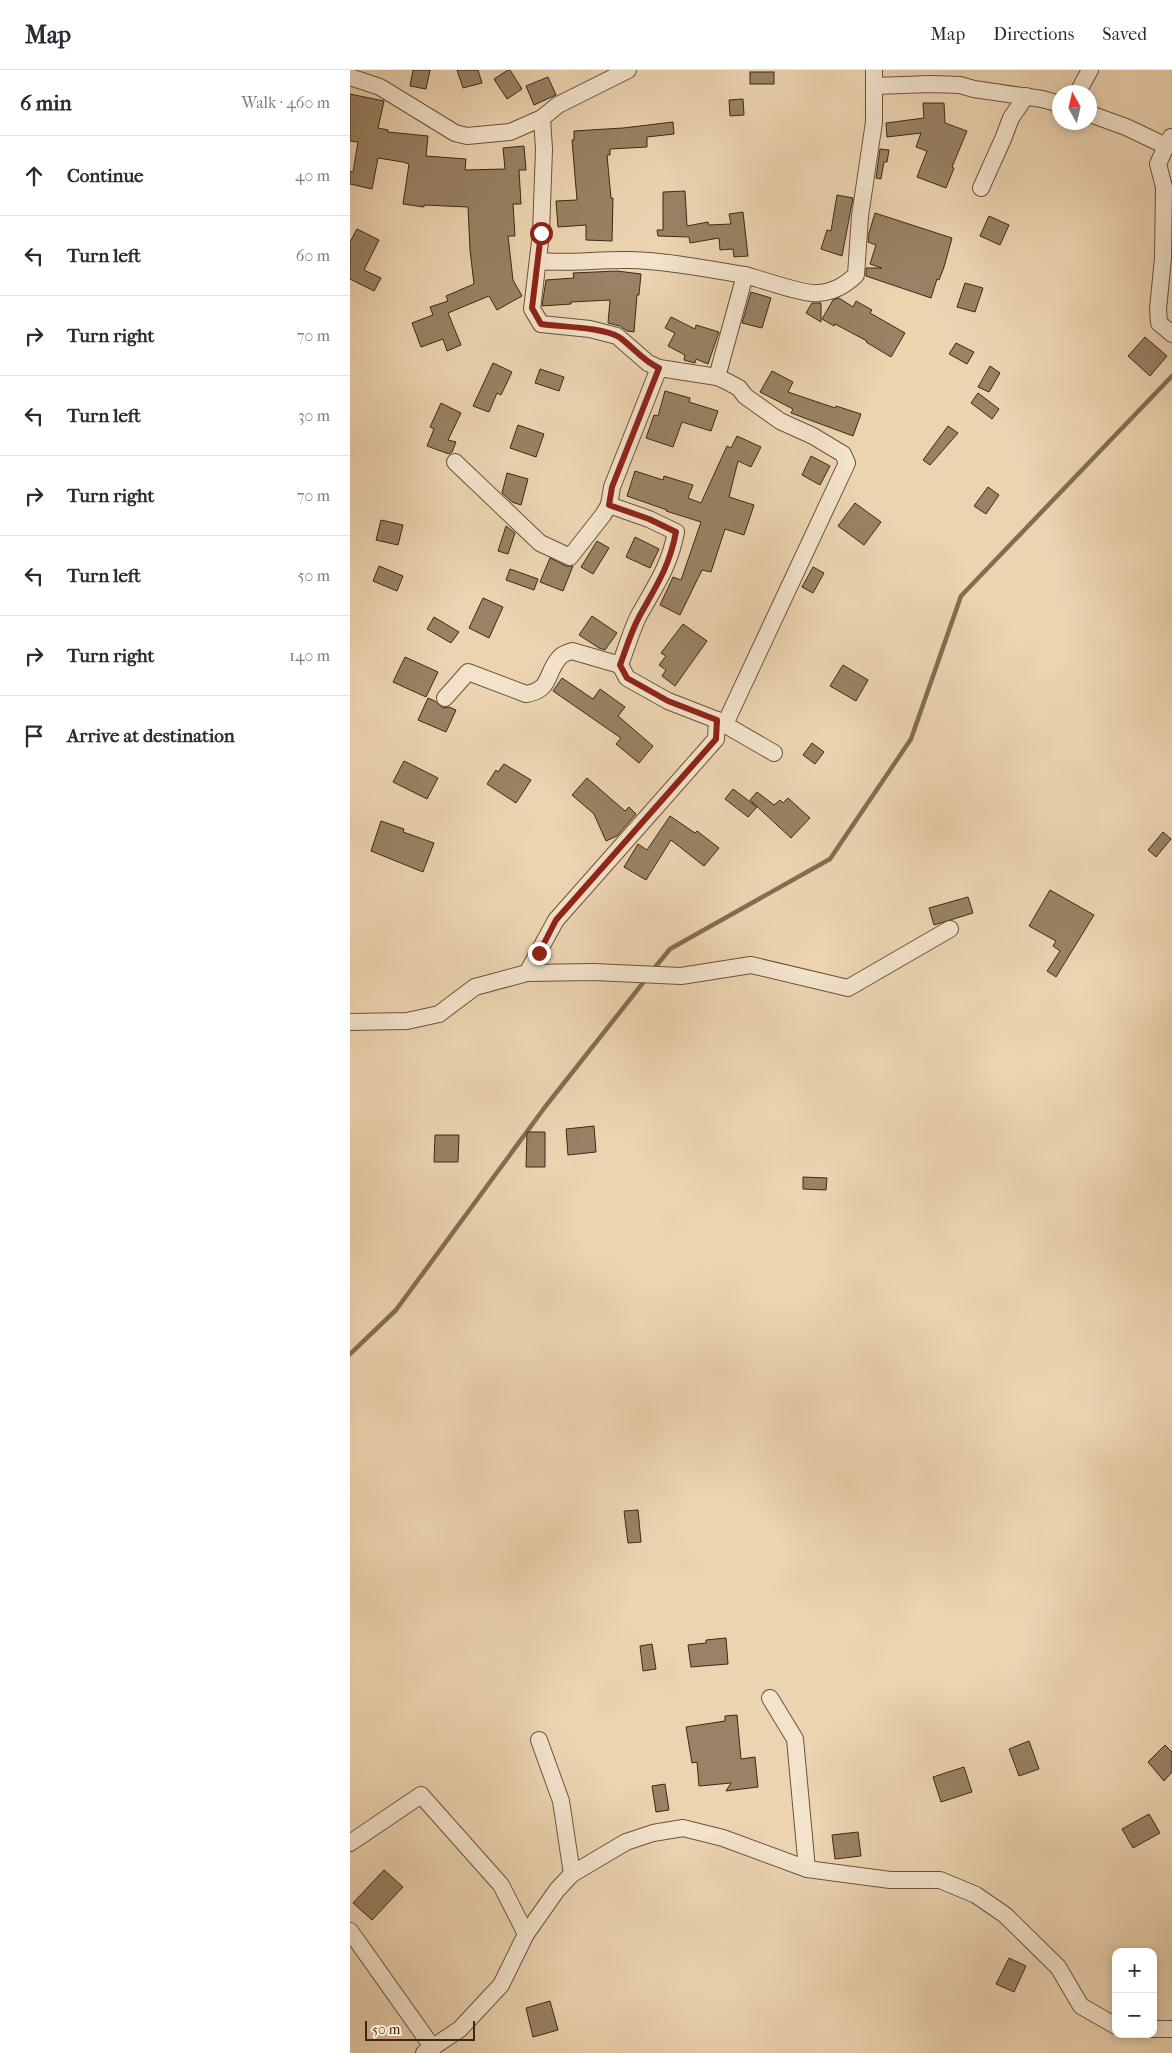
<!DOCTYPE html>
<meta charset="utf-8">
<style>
body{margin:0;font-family:"IM FELL French Canon",serif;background:#f2f2f3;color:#2b2b33}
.controls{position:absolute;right:15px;bottom:15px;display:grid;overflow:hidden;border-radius:10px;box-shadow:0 2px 8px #0003}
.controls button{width:45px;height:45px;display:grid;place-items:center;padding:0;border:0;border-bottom:1px solid #e1e1e2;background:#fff;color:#2b2b33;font:25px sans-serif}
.compass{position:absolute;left:702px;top:15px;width:45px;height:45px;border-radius:50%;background:#fff;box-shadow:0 2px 8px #0003;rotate:352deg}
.scale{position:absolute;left:15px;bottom:12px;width:110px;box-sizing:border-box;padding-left:5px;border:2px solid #3d2913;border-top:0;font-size:14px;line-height:18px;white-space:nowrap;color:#3d2913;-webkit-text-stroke:4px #f3e3cc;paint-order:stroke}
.stop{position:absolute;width:15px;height:15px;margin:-11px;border:4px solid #8f2418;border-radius:50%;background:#fff}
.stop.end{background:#8f2418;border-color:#fff;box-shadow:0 1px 5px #0008}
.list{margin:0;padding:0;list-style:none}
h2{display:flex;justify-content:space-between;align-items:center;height:65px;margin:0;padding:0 20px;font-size:21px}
h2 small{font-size:16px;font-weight:400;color:#7c7c81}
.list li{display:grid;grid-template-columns:32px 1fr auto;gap:15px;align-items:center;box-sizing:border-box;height:80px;padding:0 20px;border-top:1px solid #e1e1e2}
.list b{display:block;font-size:19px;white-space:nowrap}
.list em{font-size:16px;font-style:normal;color:#7c7c81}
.icon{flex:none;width:28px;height:28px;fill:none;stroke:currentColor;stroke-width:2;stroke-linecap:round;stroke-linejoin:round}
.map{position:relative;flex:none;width:822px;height:1983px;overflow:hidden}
header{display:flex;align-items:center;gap:30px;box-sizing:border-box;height:70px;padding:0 25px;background:#fff;border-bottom:1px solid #e1e1e2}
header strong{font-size:24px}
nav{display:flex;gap:28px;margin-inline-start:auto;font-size:18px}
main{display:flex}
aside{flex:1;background:#fff}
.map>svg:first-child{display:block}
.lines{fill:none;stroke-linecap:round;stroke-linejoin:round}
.stream{stroke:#836d51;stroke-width:4.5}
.building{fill:#998265;stroke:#3d2913}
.minor-casing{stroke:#69543a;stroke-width:18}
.minor{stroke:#f3e3cc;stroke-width:16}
.route{stroke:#8f2418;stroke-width:6}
</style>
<header>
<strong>Map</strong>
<nav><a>Map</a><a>Directions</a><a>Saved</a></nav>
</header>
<main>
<aside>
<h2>6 min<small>Walk · 460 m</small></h2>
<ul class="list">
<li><svg class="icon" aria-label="ahead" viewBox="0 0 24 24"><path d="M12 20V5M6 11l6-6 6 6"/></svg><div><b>Continue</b></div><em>40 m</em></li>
<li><svg class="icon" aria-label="left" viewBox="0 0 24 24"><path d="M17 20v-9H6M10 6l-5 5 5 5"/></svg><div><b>Turn left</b></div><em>60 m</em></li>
<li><svg class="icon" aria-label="right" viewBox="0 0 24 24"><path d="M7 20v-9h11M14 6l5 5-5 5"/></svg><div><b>Turn right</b></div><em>70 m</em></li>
<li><svg class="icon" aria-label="left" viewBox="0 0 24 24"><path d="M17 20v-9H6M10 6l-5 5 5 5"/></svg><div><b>Turn left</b></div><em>30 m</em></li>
<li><svg class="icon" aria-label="right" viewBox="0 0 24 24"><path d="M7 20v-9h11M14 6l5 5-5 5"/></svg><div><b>Turn right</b></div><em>70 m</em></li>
<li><svg class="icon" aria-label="left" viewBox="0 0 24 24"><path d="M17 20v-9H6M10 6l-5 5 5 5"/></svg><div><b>Turn left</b></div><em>50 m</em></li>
<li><svg class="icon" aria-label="right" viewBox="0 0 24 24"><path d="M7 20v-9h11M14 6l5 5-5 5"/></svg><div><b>Turn right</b></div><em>140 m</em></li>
<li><svg class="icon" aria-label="arrive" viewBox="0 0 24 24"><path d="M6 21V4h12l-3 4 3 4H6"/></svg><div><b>Arrive at destination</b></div></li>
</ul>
</aside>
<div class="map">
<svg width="822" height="1983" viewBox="0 0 822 1983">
<rect width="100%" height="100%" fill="#edd4b1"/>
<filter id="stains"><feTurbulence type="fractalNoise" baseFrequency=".004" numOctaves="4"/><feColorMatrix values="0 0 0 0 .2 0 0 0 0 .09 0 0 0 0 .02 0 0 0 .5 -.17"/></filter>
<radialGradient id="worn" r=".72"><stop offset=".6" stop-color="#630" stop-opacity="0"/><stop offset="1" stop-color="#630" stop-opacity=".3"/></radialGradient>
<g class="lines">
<!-- stream -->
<g class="stream">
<polyline points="302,901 320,879 480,789 561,669 611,526 822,306"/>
<polyline points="0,1284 46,1240 195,1037 296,909"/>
</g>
</g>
<!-- building -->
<g class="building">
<polygon points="63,0 80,0 76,19 60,16"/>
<polygon points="107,0 128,0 132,13 113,18"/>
<polygon points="158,0 160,0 172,19 157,29 144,9"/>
<rect x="400" y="2" width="24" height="12"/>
<polygon points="198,7 206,25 184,35 176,16"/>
<polygon points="0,24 34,31 28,58 38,60 38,62 78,66 76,86 116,89 115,100 155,99 153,78 174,76 176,100 169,100 171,134 163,134 165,166 158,166 163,210 172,226 147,240 139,226 98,243 111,275 97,281 93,269 71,277 62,253 83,245 80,237 98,231 96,226 124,214 120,180 118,137 74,135 74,137 53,134 59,94 53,92 28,88 22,119 0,114 0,101 3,102 8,72 0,71"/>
<polygon points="393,29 394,45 380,46 379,30"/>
<polygon points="573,33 594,33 595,53 617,61 602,97 604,98 596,118 567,107 577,81 566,77 571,63 537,67 536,53 574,48"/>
<polygon points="323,52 324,64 297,67 297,77 260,79 260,85 257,85 261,128 263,128 262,171 236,170 236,155 208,157 206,131 227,130 222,70 224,70 224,61 273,58"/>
<polygon points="530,79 539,80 537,92 534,92 531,109 526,108"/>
<polygon points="335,121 337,156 358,152 359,155 381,154 379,144 393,142 398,186 384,187 383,179 370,180 369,168 340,173 339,167 308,166 307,160 313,160 313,122"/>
<polygon points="487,125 503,128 492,186 471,179 477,160 481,161"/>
<polygon points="525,143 602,168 594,197 589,210 587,209 581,228 516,206 516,198 532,198 520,194 526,175 518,172 519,163"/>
<polygon points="639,146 659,155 650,175 630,166"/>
<polygon points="7,159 29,170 14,200 31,208 24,221 0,209 0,172"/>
<polygon points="267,201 291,204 289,225 287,225 284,262 277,261 270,256 258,253 260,230 221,232 221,234 192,236 196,210 224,208 223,203"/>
<polygon points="615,213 633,218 625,242 607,237"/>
<polygon points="401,222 421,228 412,258 392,253"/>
<polygon points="489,228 503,237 506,231 522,240 520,243 555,263 541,287 516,272 517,271 485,254 484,256 472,249 483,230"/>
<polygon points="462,233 471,233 471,252 456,243"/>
<polygon points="321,247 345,259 346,255 369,262 358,294 346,289 345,293 334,290 335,285 318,276 325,263 315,258"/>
<polygon points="795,267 817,286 800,306 778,286"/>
<polygon points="606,273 624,282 617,294 599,284"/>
<polygon points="143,293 162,302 151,325 147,323 139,342 123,336"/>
<polygon points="640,296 650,303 639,322 628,317"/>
<polygon points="190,299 214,307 209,321 185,313"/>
<polygon points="422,301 443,312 438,322 485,338 486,336 511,344 503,366 441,343 443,339 410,322"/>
<polygon points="315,321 340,328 339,332 368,341 361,361 332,352 323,377 296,368 304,345 308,346"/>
<polygon points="628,323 649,339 642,349 621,333"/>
<polygon points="91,333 111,343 98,370 106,372 102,382 99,384 77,376 84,359 80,357"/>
<polygon points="168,355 194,364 186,387 160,378"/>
<polygon points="598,356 608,363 580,395 573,390"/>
<polygon points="387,366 411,377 401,397 388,391 379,427 404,435 394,465 375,459 361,502 352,500 330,545 310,535 323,507 331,510 351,452 316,441 317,440 277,426 285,401 313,410 314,406 343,415 338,428 351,433 377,376 381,378"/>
<polygon points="461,386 480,396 470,415 452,405"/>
<polygon points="157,403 178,409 171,435 162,432 152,423"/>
<polygon points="638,417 649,425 636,444 624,436"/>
<polygon points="505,433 531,452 514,475 488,456"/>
<polygon points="31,450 53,455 48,475 26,470"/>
<polygon points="156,456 165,463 158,484 148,481"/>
<polygon points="285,467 309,479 300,498 276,487"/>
<polygon points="247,471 259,478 243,504 231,497"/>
<polygon points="200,488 216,496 223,496 213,521 190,512"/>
<polygon points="29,496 53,506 47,521 23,511"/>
<polygon points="463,497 474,503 463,523 452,517"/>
<polygon points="160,499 188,509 184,520 156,510"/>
<polygon points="133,528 153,537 139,568 119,558"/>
<polygon points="242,546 267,563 255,580 249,578 229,565"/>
<polygon points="84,547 109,562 101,573 77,559"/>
<polygon points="333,554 357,571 325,616 312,606 316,600 309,595 316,586 311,583"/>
<polygon points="55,587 88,602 76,627 43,612"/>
<polygon points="493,595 518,610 506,631 480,616"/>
<polygon points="212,608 243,629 250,619 275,637 268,646 303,676 289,693 266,674 271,668 203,621"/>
<polygon points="78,628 85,631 93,638 99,637 106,640 96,662 68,650"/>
<polygon points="462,673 474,682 465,694 453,685"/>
<polygon points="54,691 88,708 77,729 43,712"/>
<polygon points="154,694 181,710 166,733 137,714 146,700 148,702"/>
<polygon points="237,708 275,741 279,737 286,744 267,766 256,771 244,744 222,725"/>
<polygon points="383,719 407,737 398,747 375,729"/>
<polygon points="407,722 424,735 430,730 433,733 438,728 460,748 441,768 400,730"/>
<polygon points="320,746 345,763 347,761 369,778 354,796 321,770 296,810 274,797 288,774 297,780"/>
<polygon points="31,751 54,759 53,762 84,773 73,802 21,781"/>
<polygon points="813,762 821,769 806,787 798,780"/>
<polygon points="700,820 744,845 706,907 697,901 710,881 703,876 706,871 679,856"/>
<polygon points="618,827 623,843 584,855 579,838"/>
<polygon points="244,1056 246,1082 218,1085 216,1059"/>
<polygon points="177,1062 195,1062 195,1097 176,1097"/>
<polygon points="85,1065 109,1065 108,1092 84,1092"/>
<polygon points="453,1107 477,1108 476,1120 453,1119"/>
<polygon points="288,1440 291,1472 278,1473 274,1441"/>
<polygon points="376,1568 378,1594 341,1597 338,1575 356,1573 356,1570"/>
<polygon points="302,1574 306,1599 293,1601 290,1576"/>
<polygon points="387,1645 391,1689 405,1687 408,1717 376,1721 381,1713 349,1716 347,1692 342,1693 336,1657 375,1651 375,1646"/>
<polygon points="679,1671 689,1699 669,1706 659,1679"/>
<polygon points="815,1675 822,1682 822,1702 814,1711 798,1692"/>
<polygon points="614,1697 622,1722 591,1732 583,1707"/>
<polygon points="315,1714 319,1740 306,1742 302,1716"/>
<polygon points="799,1744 810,1763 783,1778 772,1759"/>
<polygon points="508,1762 511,1786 485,1789 482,1765"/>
<polygon points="34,1800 53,1817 22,1850 3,1833"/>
<polygon points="659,1888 676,1896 664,1922 646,1914"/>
<polygon points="200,1931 208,1960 183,1967 176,1938"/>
</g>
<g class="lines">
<!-- minor casing -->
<g class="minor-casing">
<g id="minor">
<polyline points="0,7 30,17 105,63 117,66 160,62 192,48 208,35 278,0"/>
<polyline points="524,16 581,14 610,15 624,19 692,29 710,34"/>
<polyline points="728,22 740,0"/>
<polyline points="740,44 776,57 816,76 821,67"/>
<polyline points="192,48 194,79 191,163 182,239 191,254 240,259 267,266 298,293 309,298 367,307 376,311 389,318 395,326 430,351 463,366 493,384 497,393 375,654"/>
<polyline points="816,76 808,94 814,117 813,188 808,239 809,253 822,264"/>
<polyline points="631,118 653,69 661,48 676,26"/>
<path d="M 189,191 C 219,194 250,189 281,190 C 319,191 357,199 395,205"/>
<path d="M 367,307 L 395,205 C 410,209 455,225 468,223 C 484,222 495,215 506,205 L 510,146 L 524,52 L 524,0"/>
<polyline points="105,392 190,473 220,487 253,445 259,435"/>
<path d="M 95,628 L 118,602 L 176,624 C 203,620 195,601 211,586 C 213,584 219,582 222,581 L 270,595"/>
<polyline points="367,650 424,683"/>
<polyline points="177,903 244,902 331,906 401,895 498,918 600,859"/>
<path d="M 0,952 L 57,951 L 89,944 L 125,917 L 177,903 L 206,850 L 366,669 L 367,650 L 318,631 L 277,608 L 270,595 C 276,579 281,562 288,547 C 305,516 319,498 326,462 L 299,449 L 259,435 L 262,417 L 309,298"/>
<polyline points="420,1628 445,1669 457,1799"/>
<polyline points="189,1670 211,1731 222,1804"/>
<polyline points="0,1773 71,1725 151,1815 176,1864"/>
<polyline points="0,1861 83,1978"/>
<polyline points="803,1959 822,1959"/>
<polyline points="74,1983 110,1959 151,1915 176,1864 207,1820 222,1804 276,1772 303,1763 333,1758 373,1768 457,1799 540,1810 590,1810 626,1825 655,1845 708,1897 731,1936 766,1956"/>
</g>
</g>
<!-- minor -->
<use href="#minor" class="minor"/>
</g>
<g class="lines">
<!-- route -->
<path class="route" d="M 189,883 L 206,850 L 366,669 L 367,650 L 318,631 L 277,608 L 270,595 C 276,579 281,562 289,547 C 306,516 319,498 326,462 L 299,449 L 259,435 L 262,417 L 309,298 C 293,291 283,277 269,267 C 252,257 211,257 191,254 L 182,238 L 191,163"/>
</g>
<rect width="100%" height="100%" filter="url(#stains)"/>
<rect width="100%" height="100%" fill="url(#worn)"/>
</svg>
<div class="controls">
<button>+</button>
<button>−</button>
</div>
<svg class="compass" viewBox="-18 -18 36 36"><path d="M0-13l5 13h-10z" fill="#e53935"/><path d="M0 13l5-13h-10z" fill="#7c7c81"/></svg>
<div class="scale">50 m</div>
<div class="stop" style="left:191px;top:163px"></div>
<div class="stop end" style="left:189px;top:883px"></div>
</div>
</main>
